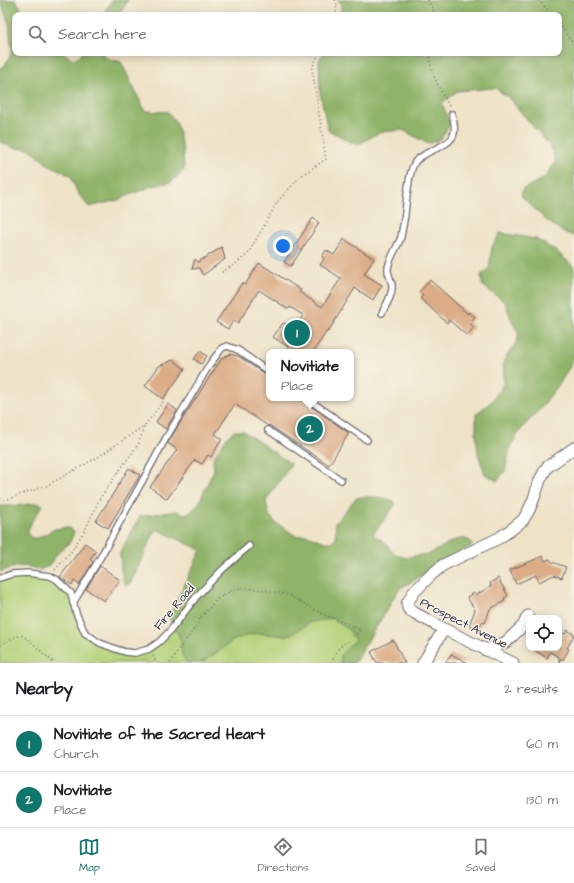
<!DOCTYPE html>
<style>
body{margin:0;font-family:"Architects Daughter",sans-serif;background:#f6f6f6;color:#202124}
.controls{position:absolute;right:12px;bottom:12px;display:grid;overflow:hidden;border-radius:8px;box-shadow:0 2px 10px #0003}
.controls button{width:36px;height:36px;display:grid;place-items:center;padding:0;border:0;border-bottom:1px solid #e0e0e0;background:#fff;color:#202124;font:20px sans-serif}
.you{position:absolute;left:283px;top:246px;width:14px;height:14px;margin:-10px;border:3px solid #fff;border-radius:50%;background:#1a73e8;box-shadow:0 0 0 6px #1a73e833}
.badge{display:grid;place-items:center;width:26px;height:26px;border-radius:50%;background:#0f766e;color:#fff;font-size:13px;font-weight:700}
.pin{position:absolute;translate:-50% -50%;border:2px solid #fff;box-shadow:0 1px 4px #0006}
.popup{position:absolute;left:266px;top:349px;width:88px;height:52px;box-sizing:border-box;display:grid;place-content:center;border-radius:8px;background:#fff;filter:drop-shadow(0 1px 3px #0005);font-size:13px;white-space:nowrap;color:#757577}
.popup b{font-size:15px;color:#202124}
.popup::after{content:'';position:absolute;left:50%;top:100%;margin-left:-8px;border:8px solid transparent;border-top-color:#fff}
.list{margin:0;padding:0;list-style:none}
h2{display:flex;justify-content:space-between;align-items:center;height:52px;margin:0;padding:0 16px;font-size:17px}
h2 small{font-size:13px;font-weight:400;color:#757577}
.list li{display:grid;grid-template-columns:26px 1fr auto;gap:12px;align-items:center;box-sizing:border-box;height:56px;padding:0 16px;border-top:1px solid #e0e0e0}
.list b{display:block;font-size:15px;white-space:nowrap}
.list p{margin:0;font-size:13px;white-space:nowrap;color:#757577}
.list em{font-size:13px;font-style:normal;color:#757577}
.icon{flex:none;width:22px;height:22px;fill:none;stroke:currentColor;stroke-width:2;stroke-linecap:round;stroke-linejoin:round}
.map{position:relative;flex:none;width:574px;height:663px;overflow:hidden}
.search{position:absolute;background:#fff;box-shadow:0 2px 10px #0003;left:12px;right:12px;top:12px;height:44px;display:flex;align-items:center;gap:10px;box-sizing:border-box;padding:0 14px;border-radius:8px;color:#757577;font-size:15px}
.sheet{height:164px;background:#fff}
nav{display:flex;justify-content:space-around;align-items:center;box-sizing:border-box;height:56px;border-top:1px solid #e0e0e0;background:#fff;font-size:11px;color:#757577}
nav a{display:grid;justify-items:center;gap:2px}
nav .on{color:#0f766e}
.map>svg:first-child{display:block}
.green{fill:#b4d178;stroke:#6b7a5a}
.forest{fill:#8fb368;stroke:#586a52}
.building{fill:#dbac85}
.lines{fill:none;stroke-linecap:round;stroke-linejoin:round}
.service-casing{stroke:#6a666c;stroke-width:8}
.minor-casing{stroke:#6a666c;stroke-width:13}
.path{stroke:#6a666c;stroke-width:1.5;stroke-dasharray:1 3;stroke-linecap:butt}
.service{stroke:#fff;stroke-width:5.5}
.minor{stroke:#fff;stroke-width:11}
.labels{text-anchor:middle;stroke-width:3;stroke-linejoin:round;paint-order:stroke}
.street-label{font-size:12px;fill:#22223b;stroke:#f7f3e8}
</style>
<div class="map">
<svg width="574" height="663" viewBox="0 0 574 663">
<rect width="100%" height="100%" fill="#f7f3e8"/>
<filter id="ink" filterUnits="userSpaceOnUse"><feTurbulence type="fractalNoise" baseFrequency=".025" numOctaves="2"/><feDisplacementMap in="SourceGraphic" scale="8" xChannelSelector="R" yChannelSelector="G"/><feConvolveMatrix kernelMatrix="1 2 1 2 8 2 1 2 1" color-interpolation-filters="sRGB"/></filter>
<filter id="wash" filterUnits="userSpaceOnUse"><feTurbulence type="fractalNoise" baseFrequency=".012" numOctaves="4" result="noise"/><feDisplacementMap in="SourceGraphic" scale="16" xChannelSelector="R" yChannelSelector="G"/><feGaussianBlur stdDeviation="0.9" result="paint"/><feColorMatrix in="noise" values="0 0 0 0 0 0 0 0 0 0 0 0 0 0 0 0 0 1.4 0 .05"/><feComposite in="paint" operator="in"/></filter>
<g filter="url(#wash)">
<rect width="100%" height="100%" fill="#efe3c7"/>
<!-- green -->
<polygon class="green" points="12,574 50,576 71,593 85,633 100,643 135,653 159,642 196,597 391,603 354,663 0,663 0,578"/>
<!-- forest -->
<g class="forest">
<polygon points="0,0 16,0 25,15 15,15 15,53 63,53 73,59 81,55 82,53 104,53 103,57 121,62 145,111 168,112 177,124 183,151 184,170 171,182 149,187 118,200 89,207 77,192 71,176 46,163 30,149 15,148 0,142 0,68 5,65 12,52 9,24"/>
<polygon points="112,0 128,0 119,15 103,15"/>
<polygon points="337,0 574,0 574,236 563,232 546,220 521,196 523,189 545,178 556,161 550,146 508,97 495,88 457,91 442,103 450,124 441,139 428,144 403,130 380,132 357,145 328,130 320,93 319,61 323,53 559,53 559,15 340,15 341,13 341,3"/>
<polygon points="500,233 536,239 556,251 574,267 574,357 572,363 560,383 540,409 522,428 510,447 505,471 497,481 485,474 478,454 476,432 476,414 492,401 503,385 504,360 516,343 519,335 512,321 505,302 482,285 481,275 489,269 492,247"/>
<path d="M 234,431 L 243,431 L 291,464 L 266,501 L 269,515 L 276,523 L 296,536 L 307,535 L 325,542 L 331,542 L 336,537 L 335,523 L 356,498 L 361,497 L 376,497 L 383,498 L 394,501 L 395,505 L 373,534 L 388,545 L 390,550 L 396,554 L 406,558 C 413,555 420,556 428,554 C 440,551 460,530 472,543 L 471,546 L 399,589 L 354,663 L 341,663 L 341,655 L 355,640 L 349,630 L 333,618 L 311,622 L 295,632 L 285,636 L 258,633 L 244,636 L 234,640 L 216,653 L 201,663 L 187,663 L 182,655 L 181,640 L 169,617 L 201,550 L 156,529 L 131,582 L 127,586 L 124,583 L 121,570 L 120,553 L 140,516 L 177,511 L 183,514 L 190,513 L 199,503 L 206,487 L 214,470 L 213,458 L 227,437 Z"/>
<path d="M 37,503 L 43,505 L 32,521 L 27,533 L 31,538 L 38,538 L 55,529 L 67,527 L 74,532 L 70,542 L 58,553 L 48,566 L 40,570 C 24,564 16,566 0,572 L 0,506 L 14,506 Z"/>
</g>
<g id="blocks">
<!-- building -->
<g class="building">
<polygon points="313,218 319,223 291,266 284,262"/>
<polygon points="344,239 374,259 364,274 382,285 373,300 355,288 328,332 327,331 313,352 296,352 273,337 283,323 294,330 303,315 290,307 288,309 259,290 238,323 234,320 228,329 216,322 242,283 245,285 259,263 301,290 299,292 322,307 341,278 320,265 324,259 322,257 326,250 334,255"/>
<polygon points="222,247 225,259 203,275 199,268 192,269 195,259 198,262"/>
<polygon points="430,280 468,314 469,312 475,317 469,323 474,327 467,336 449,320 447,323 420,298 423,296 419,292"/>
<polygon points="200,351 207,356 201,364 194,359"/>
<polygon points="230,354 238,356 269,377 269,398 299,398 349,433 329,465 269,425 268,426 235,404 215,434 222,439 211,457 208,455 202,464 195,460 167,499 150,487 177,450 168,443 185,415 222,358"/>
<polygon points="173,360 185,369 163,399 145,386 159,366"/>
<polygon points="168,404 177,410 166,429 156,422"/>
<polygon points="129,468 140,475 108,528 96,521"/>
<polygon points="85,543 96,551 90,559 93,562 79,585 74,581 72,585 60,577"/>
<polygon points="543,556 545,561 550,559 552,562 566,567 562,578 554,575 539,582 536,575 516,584 510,570"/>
<polygon points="100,566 120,580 104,601 86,589"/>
<polygon points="498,578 508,596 504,598 505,601 490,609 485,623 482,622 479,629 469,625 475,610 467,597 474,593 476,595 491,586 490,583"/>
<polygon points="567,630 574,634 574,635 567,648 569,649 563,660 561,658 559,662 559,657 550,652 547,658 531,648 559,648 559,631 565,634"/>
<polygon points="393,640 405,663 377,663 371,652"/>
<polygon points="451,654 468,663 445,663"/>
</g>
</g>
</g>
<g filter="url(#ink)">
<use href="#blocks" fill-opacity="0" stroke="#6a666c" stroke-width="1"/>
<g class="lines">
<!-- service casing -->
<g class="service-casing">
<g id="service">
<path d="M 382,313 C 386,305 393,295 392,285 C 391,279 387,273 388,268 C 390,256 398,247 401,237 C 404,223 406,209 407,195 C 409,184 409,171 415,162 C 418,158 423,156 427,153 C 449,142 460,141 452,114"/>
<polyline points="306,398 367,440"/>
<polyline points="268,430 341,480"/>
<polyline points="0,578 12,574 28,573 50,576 56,579 71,593 76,613 85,633 100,643 116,649 125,652 135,653 149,649 159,642 170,631 196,597 222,570 249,546"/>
<polyline points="73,603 100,558 166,438 201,379 210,364 222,348 227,346 238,350 269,372"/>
</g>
</g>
<!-- minor casing -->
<g class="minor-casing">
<g id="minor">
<polyline points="486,650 506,642 523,626 528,616"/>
<polyline points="423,663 444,629"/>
<polyline points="513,663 444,629 411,611 408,608 407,604 413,593 432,574 443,565 499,538 512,529 523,520 529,510 534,498 540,480 547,467 574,448"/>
</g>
</g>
<!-- path -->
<g class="path">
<polyline points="335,0 337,3 336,15"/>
<polyline points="428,0 434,12 434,15"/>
<polyline points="539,0 552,15"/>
<polyline points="559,24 574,44"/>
<path d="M 430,53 C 429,73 441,91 450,108"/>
<polyline points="222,272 234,265 248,254 278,201 301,176 326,159 312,68 319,53"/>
<polyline points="0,499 8,499 46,486 98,457 145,425"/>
<polyline points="55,570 71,552 86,528 100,498 139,443 145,425 163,402"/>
<polyline points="0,645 11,639 21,635 28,639 54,663"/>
<polyline points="153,656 157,663"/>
<polyline points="170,663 176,653 193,631 202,616 217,599 234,589 244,588 265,590 288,595 323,614 361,630 340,647 333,656 334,663"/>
</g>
<!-- service -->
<use href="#service" class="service"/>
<!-- minor -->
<use href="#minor" class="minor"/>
</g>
</g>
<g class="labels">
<!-- street labels -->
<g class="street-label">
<text transform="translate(174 607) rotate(-50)" y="4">Fire Road</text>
<text transform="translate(464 623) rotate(27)" y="4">Prospect Avenue</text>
</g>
</g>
</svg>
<div class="controls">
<button><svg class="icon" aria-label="locate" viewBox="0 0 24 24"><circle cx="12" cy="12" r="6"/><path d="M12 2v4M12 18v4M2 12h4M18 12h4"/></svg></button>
</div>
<div class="you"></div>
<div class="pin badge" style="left:297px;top:333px">1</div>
<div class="pin badge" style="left:310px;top:429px">2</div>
<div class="popup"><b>Novitiate</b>Place</div>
<div class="search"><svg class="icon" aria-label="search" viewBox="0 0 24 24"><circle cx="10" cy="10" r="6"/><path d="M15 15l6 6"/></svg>Search here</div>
</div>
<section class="sheet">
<h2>Nearby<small>2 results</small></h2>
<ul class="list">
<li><span class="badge">1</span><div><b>Novitiate of the Sacred Heart</b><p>Church</p></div><em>60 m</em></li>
<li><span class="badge">2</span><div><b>Novitiate</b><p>Place</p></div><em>130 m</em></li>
</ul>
</section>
<nav>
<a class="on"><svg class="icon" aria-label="map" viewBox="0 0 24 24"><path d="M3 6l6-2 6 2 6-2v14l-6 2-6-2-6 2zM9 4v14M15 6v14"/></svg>Map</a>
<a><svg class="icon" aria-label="directions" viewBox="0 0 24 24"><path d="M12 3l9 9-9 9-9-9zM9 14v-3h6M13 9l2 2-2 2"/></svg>Directions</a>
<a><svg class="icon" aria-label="saved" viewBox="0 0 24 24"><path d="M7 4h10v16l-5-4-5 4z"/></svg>Saved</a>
</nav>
